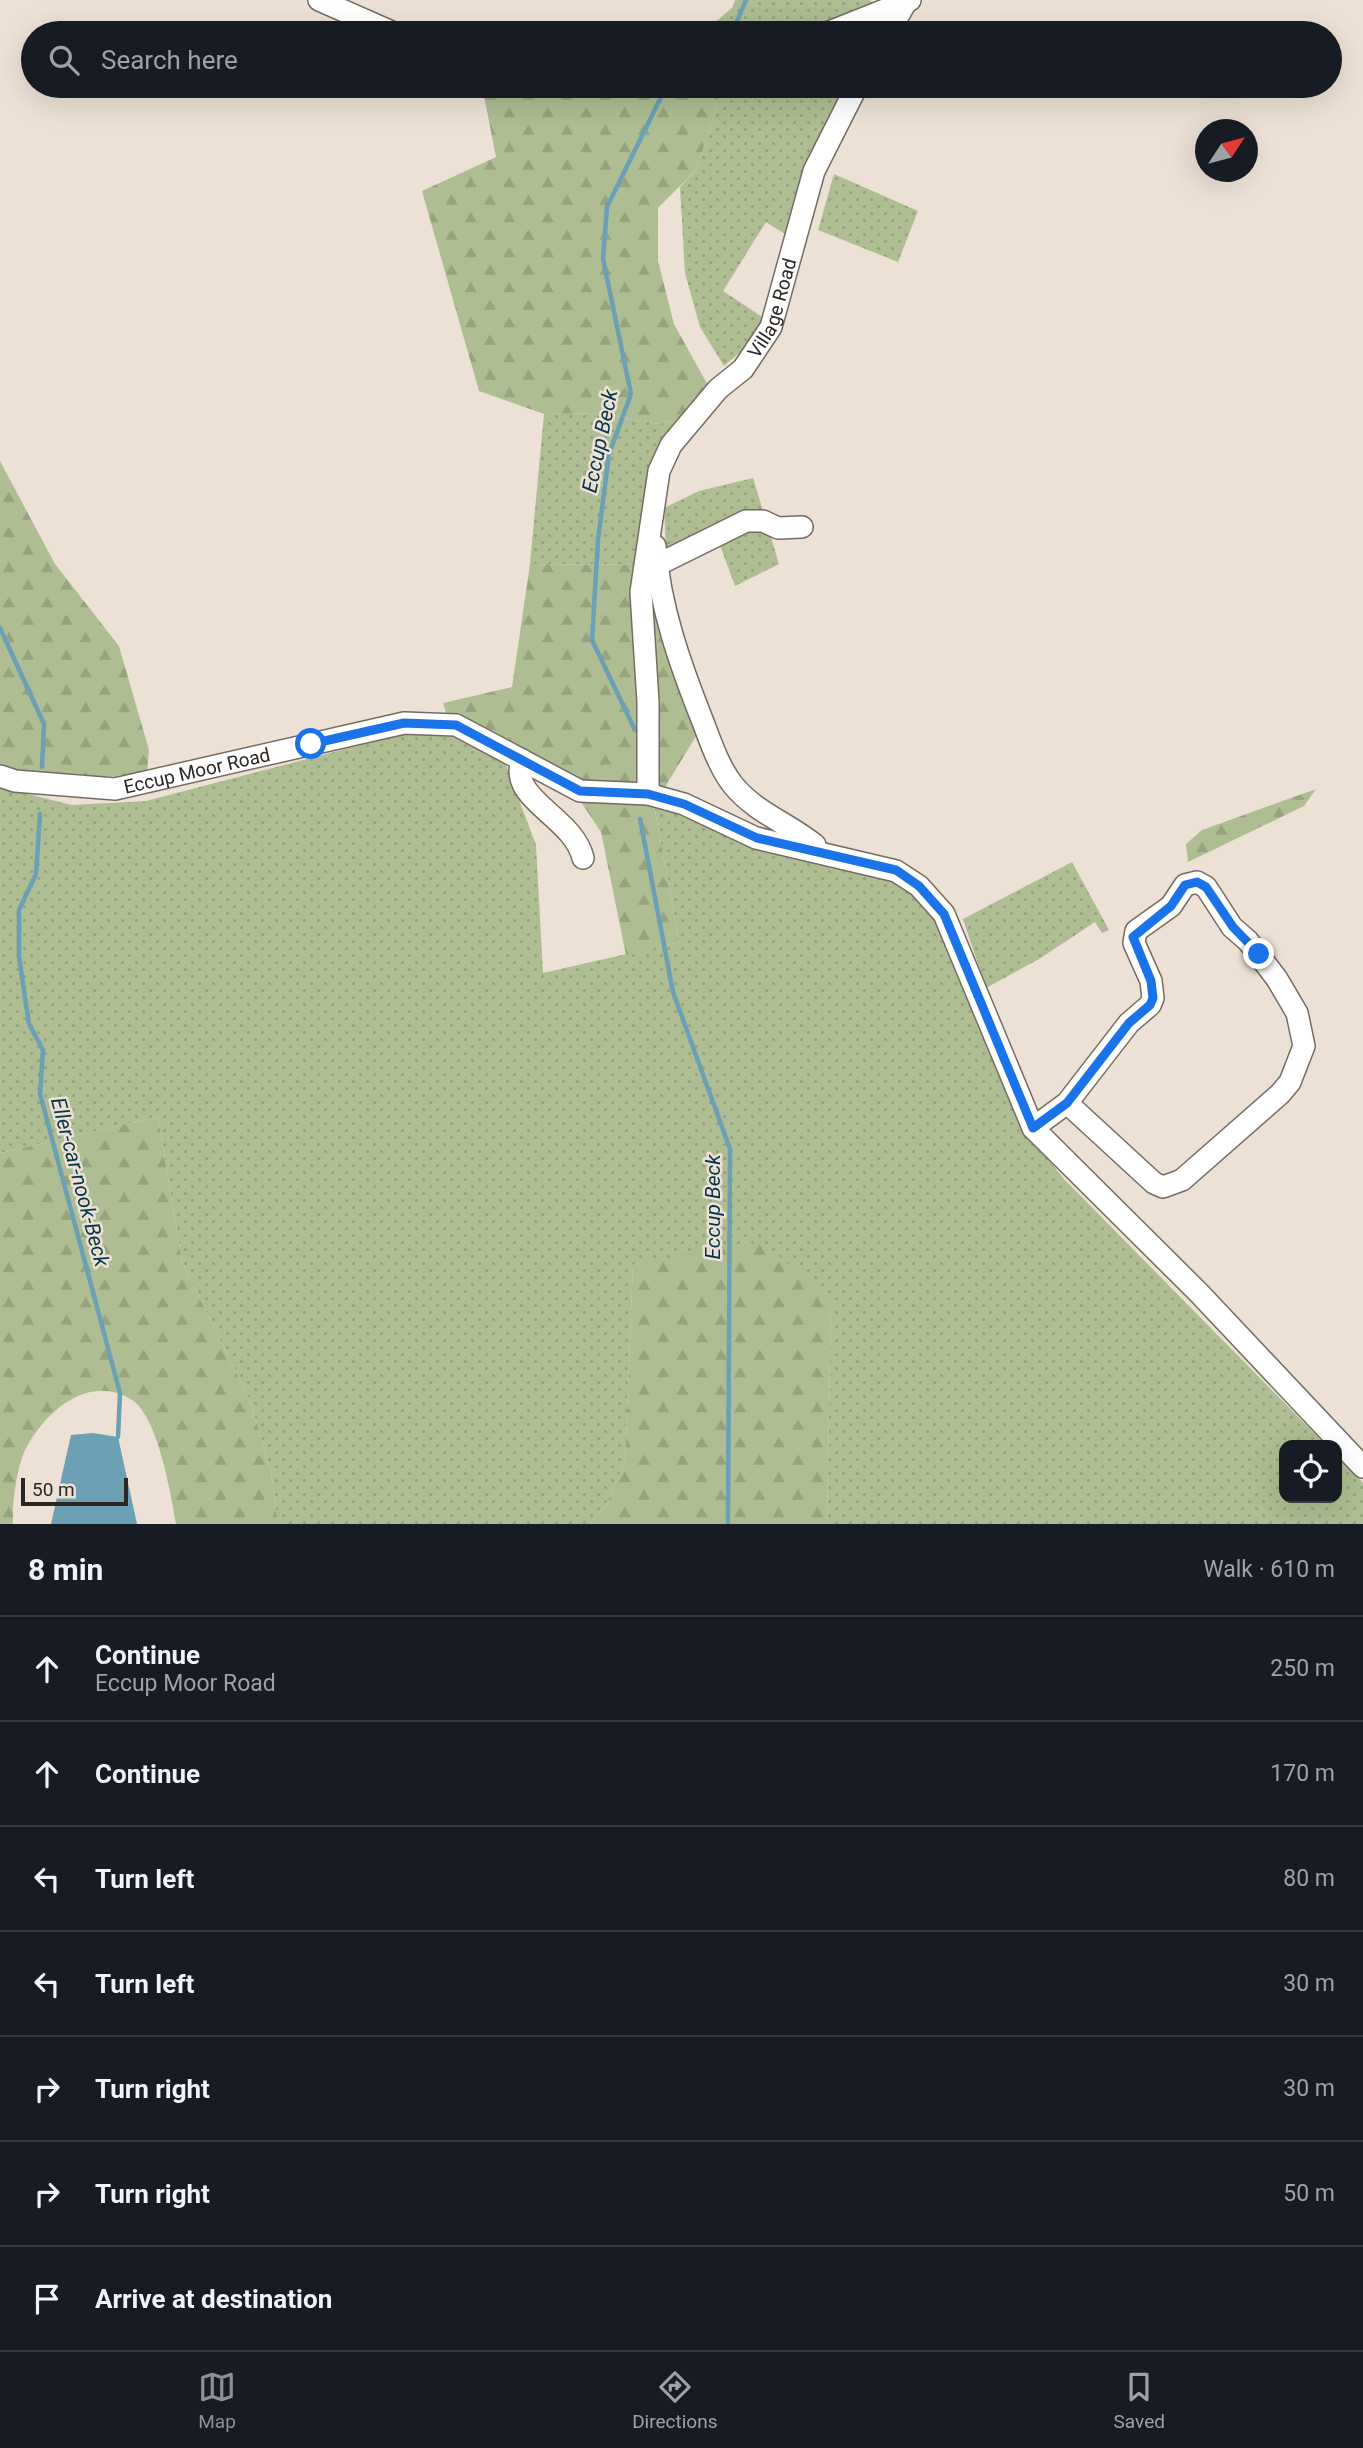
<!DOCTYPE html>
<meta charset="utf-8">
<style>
body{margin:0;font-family:Roboto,sans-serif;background:#242831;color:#f1f3f6}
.controls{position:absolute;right:21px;bottom:21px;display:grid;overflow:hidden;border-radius:14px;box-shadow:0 7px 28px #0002}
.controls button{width:63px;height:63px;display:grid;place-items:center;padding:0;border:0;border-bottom:2px solid #363941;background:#171b24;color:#f1f3f6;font:35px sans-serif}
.compass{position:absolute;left:1195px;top:119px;width:63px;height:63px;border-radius:50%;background:#171b24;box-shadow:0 7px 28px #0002;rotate:54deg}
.scale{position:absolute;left:21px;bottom:18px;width:107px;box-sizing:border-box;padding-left:7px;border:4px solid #2b2723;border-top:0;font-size:19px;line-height:24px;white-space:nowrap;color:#2b2723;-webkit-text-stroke:5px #ede1d5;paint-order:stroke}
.stop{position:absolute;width:21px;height:21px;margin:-16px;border:5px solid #1a73e8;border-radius:50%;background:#fff}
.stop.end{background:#1a73e8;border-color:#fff;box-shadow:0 2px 7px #0008}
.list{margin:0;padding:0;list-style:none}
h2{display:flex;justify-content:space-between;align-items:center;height:91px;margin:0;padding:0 28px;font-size:30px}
h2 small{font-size:23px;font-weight:400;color:#9ea1a6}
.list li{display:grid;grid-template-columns:46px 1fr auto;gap:21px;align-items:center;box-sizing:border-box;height:105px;padding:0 28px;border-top:2px solid #363941}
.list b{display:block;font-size:26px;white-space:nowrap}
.list p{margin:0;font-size:23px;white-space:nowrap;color:#9ea1a6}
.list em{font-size:23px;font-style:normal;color:#9ea1a6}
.icon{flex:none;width:38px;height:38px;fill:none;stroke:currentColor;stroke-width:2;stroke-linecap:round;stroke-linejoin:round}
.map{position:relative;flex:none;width:1363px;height:1524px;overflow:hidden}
.search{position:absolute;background:#171b24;box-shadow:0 7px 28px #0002;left:21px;right:21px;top:21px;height:77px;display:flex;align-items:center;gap:18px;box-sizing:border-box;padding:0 24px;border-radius:38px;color:#9ea1a6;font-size:26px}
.sheet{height:826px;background:#171b24}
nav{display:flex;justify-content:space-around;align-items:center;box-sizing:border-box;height:98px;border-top:2px solid #363941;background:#171b24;font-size:19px;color:#9ea1a6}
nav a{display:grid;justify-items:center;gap:4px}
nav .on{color:#8c9099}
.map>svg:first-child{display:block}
.green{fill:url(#green-dots)}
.forest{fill:url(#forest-firs)}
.water{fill:#6ba0b5}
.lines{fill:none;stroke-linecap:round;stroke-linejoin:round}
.stream{stroke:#6ba0b5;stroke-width:4.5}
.minor-casing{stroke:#766b62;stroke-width:24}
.minor{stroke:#fff;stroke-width:21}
.route{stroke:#1a73e8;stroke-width:9}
.labels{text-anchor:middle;stroke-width:5;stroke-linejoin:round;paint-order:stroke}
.street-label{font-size:19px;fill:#2b2723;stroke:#ede1d5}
.water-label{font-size:21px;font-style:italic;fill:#043646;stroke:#ede1d5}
</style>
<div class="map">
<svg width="1363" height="1524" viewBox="0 0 1363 1524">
<defs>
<pattern id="green-dots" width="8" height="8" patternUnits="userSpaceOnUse" patternTransform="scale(1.75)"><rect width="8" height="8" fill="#aebe92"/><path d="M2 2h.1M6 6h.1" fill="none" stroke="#96a37e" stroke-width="1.8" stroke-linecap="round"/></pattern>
<pattern id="forest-firs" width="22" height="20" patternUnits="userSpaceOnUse" patternTransform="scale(1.75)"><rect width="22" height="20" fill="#aebe92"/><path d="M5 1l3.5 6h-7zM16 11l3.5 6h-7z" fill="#96a37e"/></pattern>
</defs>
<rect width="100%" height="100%" fill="#ede1d5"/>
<!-- green -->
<g class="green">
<polygon points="735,0 870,0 875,5 788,33 702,33 732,8"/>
<polygon points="723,86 842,86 790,237 766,222 723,291 764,318 751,343 724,366 700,327 685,273 680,187 697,169"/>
<polygon points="834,174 918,211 898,262 818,230"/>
<path d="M 600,413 L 659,424 L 691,415 C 681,424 667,435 660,446 C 638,482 645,525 649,565 L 530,564 L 544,414 Z"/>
<polygon points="753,478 779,564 735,586 714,529 666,549 664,508 699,491"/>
<polygon points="456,733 506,765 536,845 543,973 679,942 654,805 893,876 916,893 939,922 1029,1135 1063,1178 1326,1445 1284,1445 1284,1498 1337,1498 1337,1456 1363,1483 1363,1524 827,1524 831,1301 633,1264 625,1462 606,1505 590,1524 278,1524 271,1471 250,1401 182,1262 158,1117 0,1153 0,787 72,805 146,801 403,734"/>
<polygon points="1072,862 1109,930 1102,933 1095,922 1039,959 986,988 963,919"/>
</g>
<!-- forest -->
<g class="forest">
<polygon points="672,21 714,24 702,33 655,33"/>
<polygon points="482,86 525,86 579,91 580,86 723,86 697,169 658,208 658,261 674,324 710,389 691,415 659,424 600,413 544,414 479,391 422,191 496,157"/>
<path d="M 0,461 L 55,564 L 119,646 L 149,750 L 147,772 C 105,779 40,782 0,767 Z"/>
<polygon points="530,564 649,565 698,733 654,805 679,942 626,955 601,832 563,775 447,715 443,703 512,687"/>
<polygon points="1316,789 1304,806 1188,862 1186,844 1202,830"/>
<path d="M 158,1117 L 182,1262 L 250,1401 L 271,1471 L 278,1524 L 176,1524 C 171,1494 158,1417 132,1400 C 87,1371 40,1416 23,1455 C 16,1474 12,1504 13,1524 L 0,1524 L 0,1153 Z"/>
<polygon points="763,1242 831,1301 827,1524 590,1524 606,1505 625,1462 633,1264"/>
</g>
<!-- water -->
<polygon class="water" points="93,1433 118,1437 137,1524 51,1524 71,1435"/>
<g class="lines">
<!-- stream -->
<g class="stream">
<polyline points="732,33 746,0"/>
<polyline points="0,628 44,724 42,767"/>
<polyline points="635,730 592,640 598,540 609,454 631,394 603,259 607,207 663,93 673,86"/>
<polyline points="40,814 36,874 19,910 19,957 29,1024 43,1050 40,1094 120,1393 118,1437"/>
<polyline points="640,819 673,992 730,1149 728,1524"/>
</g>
<!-- minor casing -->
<g class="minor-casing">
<g id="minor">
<polyline points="319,0 394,33"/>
<polyline points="827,33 910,0"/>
<polyline points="888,33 905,4"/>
<path d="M 655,546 C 660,608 680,664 703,722 C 711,743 719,767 733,785 C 756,813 788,823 815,845"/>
<polyline points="657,565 746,521 763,521 778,528 802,527"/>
<path d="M 522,760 C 508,800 573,816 583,858"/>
<path id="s1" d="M 0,776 L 15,781 L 115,789 L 404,723 L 456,725 L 580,791 L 648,794 L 684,804 L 756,838 L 896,871 L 919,886 L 944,914 L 1033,1128 L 1199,1293 L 1363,1467"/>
<path id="s2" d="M 648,794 L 648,702 L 641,592 L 659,471 L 671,445 L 718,389 L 743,369 L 771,327 L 814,171 L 857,86"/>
<polyline points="1033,1128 1067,1103 1129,1023 1150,1005 1153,998 1151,981 1134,943 1136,931 1171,906 1185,885 1197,882 1206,887 1232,927 1248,941 1277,979 1297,1013 1304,1046 1290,1082 1280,1094 1182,1180 1163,1187 1154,1183 1067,1103"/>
</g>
</g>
<!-- minor -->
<use href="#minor" class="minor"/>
</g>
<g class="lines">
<!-- route -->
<polyline class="route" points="311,744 404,723 456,725 580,791 648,794 684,804 757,838 896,870 919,886 944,914 1033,1128 1067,1103 1129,1023 1150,1005 1153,998 1151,981 1133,937 1171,906 1185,885 1197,882 1206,887 1233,927 1259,954"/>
</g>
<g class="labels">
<!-- street labels -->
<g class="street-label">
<text dy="7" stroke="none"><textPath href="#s2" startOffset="527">Village Road</textPath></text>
<text dy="7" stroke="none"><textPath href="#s1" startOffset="200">Eccup Moor Road</textPath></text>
</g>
<!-- water labels -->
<g class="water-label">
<text transform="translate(600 441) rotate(-78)" y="7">Eccup Beck</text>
<text transform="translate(80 1182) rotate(75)" y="7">Eller-car-nook-Beck</text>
<text transform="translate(713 1207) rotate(-90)" y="7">Eccup Beck</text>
</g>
</g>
</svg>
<div class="controls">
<button><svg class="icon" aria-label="locate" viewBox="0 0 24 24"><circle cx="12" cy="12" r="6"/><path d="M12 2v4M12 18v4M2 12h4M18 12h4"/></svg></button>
</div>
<svg class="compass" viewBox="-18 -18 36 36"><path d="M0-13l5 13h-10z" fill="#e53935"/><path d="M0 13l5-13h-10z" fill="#9ea1a6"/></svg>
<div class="scale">50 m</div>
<div class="stop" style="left:311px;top:744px"></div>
<div class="stop end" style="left:1259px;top:954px"></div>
<div class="search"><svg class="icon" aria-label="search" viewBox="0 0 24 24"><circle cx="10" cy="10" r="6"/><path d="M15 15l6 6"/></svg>Search here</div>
</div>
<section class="sheet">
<h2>8 min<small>Walk · 610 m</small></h2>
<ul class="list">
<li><svg class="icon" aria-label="ahead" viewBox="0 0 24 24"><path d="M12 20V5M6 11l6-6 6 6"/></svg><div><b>Continue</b><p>Eccup Moor Road</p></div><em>250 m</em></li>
<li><svg class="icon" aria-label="ahead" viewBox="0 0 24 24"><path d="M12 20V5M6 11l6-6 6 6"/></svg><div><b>Continue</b></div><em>170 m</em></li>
<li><svg class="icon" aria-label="left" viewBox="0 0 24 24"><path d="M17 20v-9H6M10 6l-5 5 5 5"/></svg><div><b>Turn left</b></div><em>80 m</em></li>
<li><svg class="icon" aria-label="left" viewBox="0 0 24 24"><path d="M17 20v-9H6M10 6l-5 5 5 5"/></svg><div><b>Turn left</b></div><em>30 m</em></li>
<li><svg class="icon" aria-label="right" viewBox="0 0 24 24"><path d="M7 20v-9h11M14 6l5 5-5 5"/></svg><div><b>Turn right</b></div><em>30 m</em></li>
<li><svg class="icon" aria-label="right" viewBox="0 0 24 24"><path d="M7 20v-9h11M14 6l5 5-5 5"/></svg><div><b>Turn right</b></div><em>50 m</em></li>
<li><svg class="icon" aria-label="arrive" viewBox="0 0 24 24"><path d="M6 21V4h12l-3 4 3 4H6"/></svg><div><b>Arrive at destination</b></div></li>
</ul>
</section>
<nav>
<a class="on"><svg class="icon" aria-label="map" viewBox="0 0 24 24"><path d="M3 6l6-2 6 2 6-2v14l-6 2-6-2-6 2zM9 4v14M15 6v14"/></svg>Map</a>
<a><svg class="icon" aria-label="directions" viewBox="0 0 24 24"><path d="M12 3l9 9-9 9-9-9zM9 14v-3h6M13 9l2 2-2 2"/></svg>Directions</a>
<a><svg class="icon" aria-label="saved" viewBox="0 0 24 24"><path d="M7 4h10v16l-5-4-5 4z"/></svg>Saved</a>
</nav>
